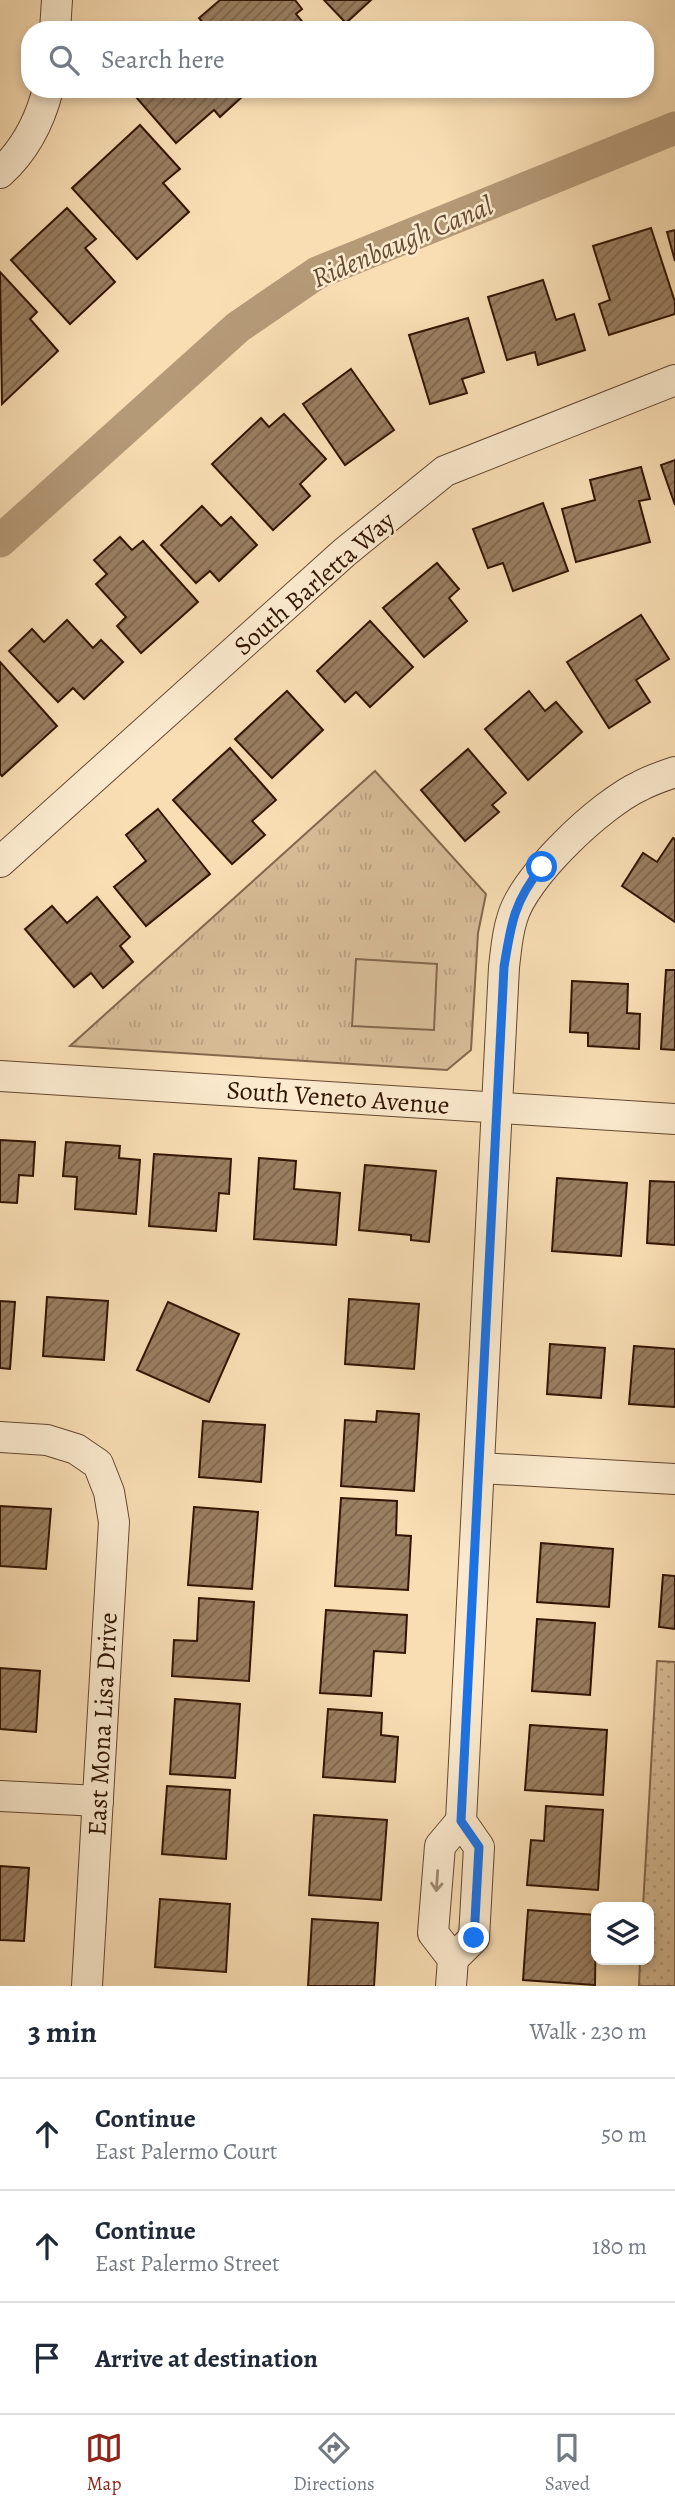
<!DOCTYPE html>
<meta charset="utf-8">
<style>
body{margin:0;font-family:Alegreya,serif;background:#f2f2f3;color:#1f2937}
.controls{position:absolute;right:21px;bottom:21px;display:grid;overflow:hidden;border-radius:14px;box-shadow:0 4px 10px #0003}
.controls button{width:63px;height:63px;display:grid;place-items:center;padding:0;border:0;border-bottom:2px solid #e0e1e3;background:#fff;color:#1f2937;font:35px sans-serif}
.stop{position:absolute;width:21px;height:21px;margin:-16px;border:5px solid #1a73e8;border-radius:50%;background:#fff}
.stop.end{background:#1a73e8;border-color:#fff;box-shadow:0 2px 7px #0008}
.list{margin:0;padding:0;list-style:none}
h2{display:flex;justify-content:space-between;align-items:center;height:91px;margin:0;padding:0 28px;font-size:30px}
h2 small{font-size:23px;font-weight:400;color:#747a83}
.list li{display:grid;grid-template-columns:46px 1fr auto;gap:21px;align-items:center;box-sizing:border-box;height:112px;padding:0 28px;border-top:2px solid #e0e1e3}
.list b{display:block;font-size:26px;white-space:nowrap}
.list p{margin:0;font-size:23px;white-space:nowrap;color:#747a83}
.list em{font-size:23px;font-style:normal;color:#747a83}
.icon{flex:none;width:38px;height:38px;fill:none;stroke:currentColor;stroke-width:2;stroke-linecap:round;stroke-linejoin:round}
.map{position:relative;flex:none;width:675px;height:1986px;overflow:hidden}
.search{position:absolute;background:#fff;box-shadow:0 4px 10px #0003;left:21px;right:21px;top:21px;height:77px;display:flex;align-items:center;gap:18px;box-sizing:border-box;padding:0 24px;border-radius:28px;color:#747a83;font-size:26px}
.sheet{height:427px;background:#fff}
nav{display:flex;justify-content:space-around;align-items:center;box-sizing:border-box;height:98px;border-top:2px solid #e0e1e3;background:#fff;font-size:19px;color:#747a83}
nav a{display:grid;justify-items:center;gap:4px}
nav .on{color:#8f2418}
.map>svg:first-child{display:block}
.grass{fill:url(#grass-dots);stroke:#84684d;stroke-width:2}
.park{fill:url(#park-tufts);stroke:#84684d;stroke-width:2}
.pitch{fill:#d7bc96;stroke:#84684d;stroke-width:2}
.lines{fill:none;stroke-linecap:round;stroke-linejoin:round}
.canal{stroke:#b59a78;stroke-width:33}
.building{fill:url(#building-hatch);stroke:#321504;stroke-width:2}
.street-casing{stroke:#644730;stroke-width:32}
.street{stroke:#fbeace;stroke-width:30}
.oneway{stroke:#a18a73}
.route{stroke:#1a73e8;stroke-width:9}
.labels{text-anchor:middle;stroke-width:5;stroke-linejoin:round;paint-order:stroke}
.street-label{font-size:26px;fill:#321504;stroke:#fbeace}
.water-label{font-size:28px;font-style:italic;fill:#664a32;stroke:#fbeace}
</style>
<div class="map">
<svg width="675" height="1986" viewBox="0 0 675 1986">
<defs>
<pattern id="grass-dots" width="8" height="8" patternUnits="userSpaceOnUse" patternTransform="scale(1.75)"><rect width="8" height="8" fill="#d7bc96"/><path d="M2 2h.1M6 6h.1" fill="none" stroke="#b9a180" stroke-width="1.8" stroke-linecap="round"/></pattern>
<pattern id="park-tufts" width="24" height="20" patternUnits="userSpaceOnUse" patternTransform="scale(1.75)"><rect width="24" height="20" fill="#d7bc96"/><path d="M3 7l-1-3M5 7V3M7 7l1-3M15 17l-1-3M17 17v-4M19 17l1-3" fill="none" stroke="#b9a180"/></pattern>
<pattern id="building-hatch" width="6" height="6" patternUnits="userSpaceOnUse" patternTransform="scale(1.75)"><rect width="6" height="6" fill="#997e60"/><path d="M-1 1l2-2M0 6l6-6M5 7l2-2" fill="none" stroke="#7d664d"/></pattern>
</defs>
<rect width="100%" height="100%" fill="#f9deb4"/>
<filter id="stains"><feTurbulence type="fractalNoise" baseFrequency=".00286" numOctaves="4"/><feColorMatrix values="0 0 0 0 .2 0 0 0 0 .09 0 0 0 0 .02 0 0 0 .5 -.17"/></filter>
<radialGradient id="worn" r=".72"><stop offset=".6" stop-color="#630" stop-opacity="0"/><stop offset="1" stop-color="#630" stop-opacity=".3"/></radialGradient>
<!-- grass -->
<polygon class="grass" points="657,1661 675,1662 675,1986 639,1986 640,1960 649,1960 649,1907 643,1907"/>
<!-- park -->
<polygon class="park" points="375,771 486,894 478,933 471,1050 447,1070 70,1046"/>
<!-- pitch -->
<polygon class="pitch" points="356,959 437,964 434,1030 352,1026"/>
<g class="lines">
<!-- canal -->
<polyline class="canal" points="0,541 238,327 317,273 675,128"/>
</g>
<!-- building -->
<g class="building">
<polygon points="220,0 295,0 302,9 296,14 309,30 209,30 199,18"/>
<polygon points="324,0 371,0 346,23"/>
<polygon points="129,89 236,89 243,96 220,117 214,110 176,143"/>
<polygon points="140,125 180,169 163,183 189,212 137,259 72,188"/>
<polygon points="67,208 96,239 85,248 115,282 70,324 11,260"/>
<polygon points="651,228 675,302 675,314 609,335 599,304 610,300 593,246"/>
<polygon points="675,230 675,261 667,232"/>
<polygon points="0,272 37,312 30,319 58,351 2,404"/>
<polygon points="543,280 556,320 574,314 585,350 538,365 535,352 507,360 488,297"/>
<polygon points="468,318 484,372 462,379 467,393 430,404 409,335"/>
<polygon points="351,369 394,430 345,465 303,404"/>
<polygon points="284,414 326,459 300,484 310,496 273,530 212,464 261,418 269,427"/>
<polygon points="675,460 675,505 661,465"/>
<polygon points="641,467 650,499 639,501 650,542 576,562 562,509 595,500 590,480"/>
<polygon points="543,503 568,571 513,591 503,563 488,568 473,529"/>
<polygon points="202,506 221,526 231,517 257,545 219,581 210,571 196,583 161,545"/>
<polygon points="120,537 132,550 143,541 198,602 141,653 117,626 126,617 96,584 107,574 94,560"/>
<polygon points="437,563 459,589 449,598 467,621 424,657 383,608"/>
<polygon points="641,615 669,659 636,680 650,702 609,728 567,662"/>
<polygon points="67,620 93,648 101,640 123,662 84,699 73,688 58,702 9,651 32,629 44,642"/>
<polygon points="370,621 413,667 370,707 356,692 345,702 317,671"/>
<polygon points="0,662 57,726 2,776 0,774"/>
<polygon points="287,691 323,730 272,778 235,739"/>
<polygon points="529,691 545,711 556,702 582,732 528,780 485,729"/>
<polygon points="230,748 276,800 252,821 265,835 232,864 173,800"/>
<polygon points="468,749 506,793 492,805 499,812 465,841 421,790"/>
<polygon points="158,809 210,874 146,926 114,887 146,861 126,835"/>
<polygon points="673,838 675,839 675,922 622,886 643,853 657,862"/>
<polygon points="97,897 130,937 120,946 133,962 103,988 91,973 74,987 25,929 52,906 67,923"/>
<polygon points="666,970 675,970 675,1050 661,1049"/>
<polygon points="572,981 628,984 627,1013 640,1014 639,1049 588,1046 588,1033 570,1032"/>
<polygon points="0,1140 35,1142 33,1176 19,1175 17,1203 0,1202"/>
<polygon points="66,1142 120,1146 119,1158 140,1160 136,1214 75,1209 77,1177 63,1176"/>
<polygon points="154,1154 231,1159 229,1194 219,1193 216,1231 149,1226"/>
<polygon points="259,1158 296,1161 294,1189 340,1193 336,1245 254,1239"/>
<polygon points="365,1165 436,1171 429,1242 411,1240 411,1235 359,1230"/>
<polygon points="557,1178 627,1183 621,1256 552,1251"/>
<polygon points="650,1181 675,1182 675,1245 647,1243"/>
<polygon points="47,1297 108,1301 104,1360 43,1356"/>
<polygon points="349,1299 419,1304 414,1369 345,1364"/>
<polygon points="0,1301 15,1302 10,1369 0,1368"/>
<polygon points="168,1302 239,1334 209,1402 137,1370"/>
<polygon points="550,1344 605,1348 601,1398 547,1394"/>
<polygon points="634,1346 675,1349 675,1407 629,1404"/>
<polygon points="377,1411 419,1414 414,1491 341,1486 345,1420 376,1422"/>
<polygon points="203,1421 265,1425 261,1482 199,1477"/>
<polygon points="341,1498 397,1501 396,1535 411,1536 408,1590 335,1586"/>
<polygon points="0,1506 51,1509 46,1569 0,1566"/>
<polygon points="194,1507 258,1512 252,1589 188,1585"/>
<polygon points="541,1543 613,1549 609,1607 537,1602"/>
<polygon points="663,1575 675,1576 675,1629 659,1627"/>
<polygon points="199,1598 254,1602 249,1681 172,1676 174,1640 197,1641"/>
<polygon points="326,1610 407,1615 405,1653 374,1651 371,1696 320,1693"/>
<polygon points="537,1619 595,1623 590,1695 532,1691"/>
<polygon points="0,1668 40,1671 36,1732 0,1729"/>
<polygon points="175,1699 240,1704 235,1778 170,1774"/>
<polygon points="328,1709 382,1713 381,1735 398,1737 395,1782 323,1777"/>
<polygon points="530,1725 607,1730 603,1795 525,1790"/>
<polygon points="167,1786 230,1790 226,1859 162,1854"/>
<polygon points="546,1806 603,1810 598,1890 527,1885 531,1840 544,1841"/>
<polygon points="314,1815 387,1820 381,1900 309,1895"/>
<polygon points="0,1866 29,1868 24,1941 0,1940"/>
<polygon points="160,1899 230,1904 226,1972 155,1967"/>
<polygon points="528,1910 596,1915 595,1985 523,1980"/>
<polygon points="312,1919 378,1923 374,1986 308,1986"/>
</g>
<g class="lines">
<!-- street casing -->
<g class="street-casing">
<g id="street">
<polyline points="55,30 57,0"/>
<path d="M 0,173 C 24,151 40,121 48,89"/>
<polyline points="0,862 345,552 445,471 675,380"/>
<polyline points="0,1076 675,1119"/>
<polyline points="0,1437 47,1440 76,1449 98,1464 109,1492 114,1522 87,1986"/>
<polyline points="480,1468 675,1479"/>
<polyline points="0,1796 98,1801"/>
<path d="M 453,1959 L 474,1938 L 479,1847 L 461,1821 L 504,967 C 506,951 507,934 512,919 C 523,877 601,804 640,786 C 651,780 663,776 675,772"/>
<polyline points="451,1986 453,1959 433,1933 440,1846 461,1821"/>
</g>
</g>
<!-- street -->
<use href="#street" class="street"/>
</g>
<!-- one-way arrows -->
<defs><path id="oneway-shaft" d="M-6 0H5M1.5-3L5.5 0L1.5 3" fill="none" stroke-width="1.6" stroke-linecap="round" stroke-linejoin="round" transform="scale(1.75)"/></defs>
<use class="oneway" href="#oneway-shaft" transform="translate(437 1881) rotate(94)"/>
<g class="lines">
<!-- route -->
<path class="route" d="M 474,1938 L 479,1847 L 461,1821 L 504,967 C 511,924 514,901 542,867"/>
</g>
<g class="labels">
<!-- street labels -->
<g class="street-label">
<text transform="translate(314 583) rotate(-41)" y="9">South Barletta Way</text>
<text transform="translate(338 1097) rotate(4)" y="9">South Veneto Avenue</text>
<text transform="translate(102 1724) rotate(-87)" y="9">East Mona Lisa Drive</text>
</g>
<!-- water labels -->
<g class="water-label">
<text transform="translate(402 241) rotate(-23)" y="10">Ridenbaugh Canal</text>
</g>
</g>
<rect width="100%" height="100%" filter="url(#stains)"/>
<rect width="100%" height="100%" fill="url(#worn)"/>
</svg>
<div class="controls">
<button><svg class="icon" aria-label="layers" viewBox="0 0 24 24"><path d="M12 4l9 5-9 5-9-5zM3 14l9 5 9-5"/></svg></button>
</div>
<div class="stop" style="left:542px;top:867px"></div>
<div class="stop end" style="left:474px;top:1938px"></div>
<div class="search"><svg class="icon" aria-label="search" viewBox="0 0 24 24"><circle cx="10" cy="10" r="6"/><path d="M15 15l6 6"/></svg>Search here</div>
</div>
<section class="sheet">
<h2>3 min<small>Walk · 230 m</small></h2>
<ul class="list">
<li><svg class="icon" aria-label="ahead" viewBox="0 0 24 24"><path d="M12 20V5M6 11l6-6 6 6"/></svg><div><b>Continue</b><p>East Palermo Court</p></div><em>50 m</em></li>
<li><svg class="icon" aria-label="ahead" viewBox="0 0 24 24"><path d="M12 20V5M6 11l6-6 6 6"/></svg><div><b>Continue</b><p>East Palermo Street</p></div><em>180 m</em></li>
<li><svg class="icon" aria-label="arrive" viewBox="0 0 24 24"><path d="M6 21V4h12l-3 4 3 4H6"/></svg><div><b>Arrive at destination</b></div></li>
</ul>
</section>
<nav>
<a class="on"><svg class="icon" aria-label="map" viewBox="0 0 24 24"><path d="M3 6l6-2 6 2 6-2v14l-6 2-6-2-6 2zM9 4v14M15 6v14"/></svg>Map</a>
<a><svg class="icon" aria-label="directions" viewBox="0 0 24 24"><path d="M12 3l9 9-9 9-9-9zM9 14v-3h6M13 9l2 2-2 2"/></svg>Directions</a>
<a><svg class="icon" aria-label="saved" viewBox="0 0 24 24"><path d="M7 4h10v16l-5-4-5 4z"/></svg>Saved</a>
</nav>
